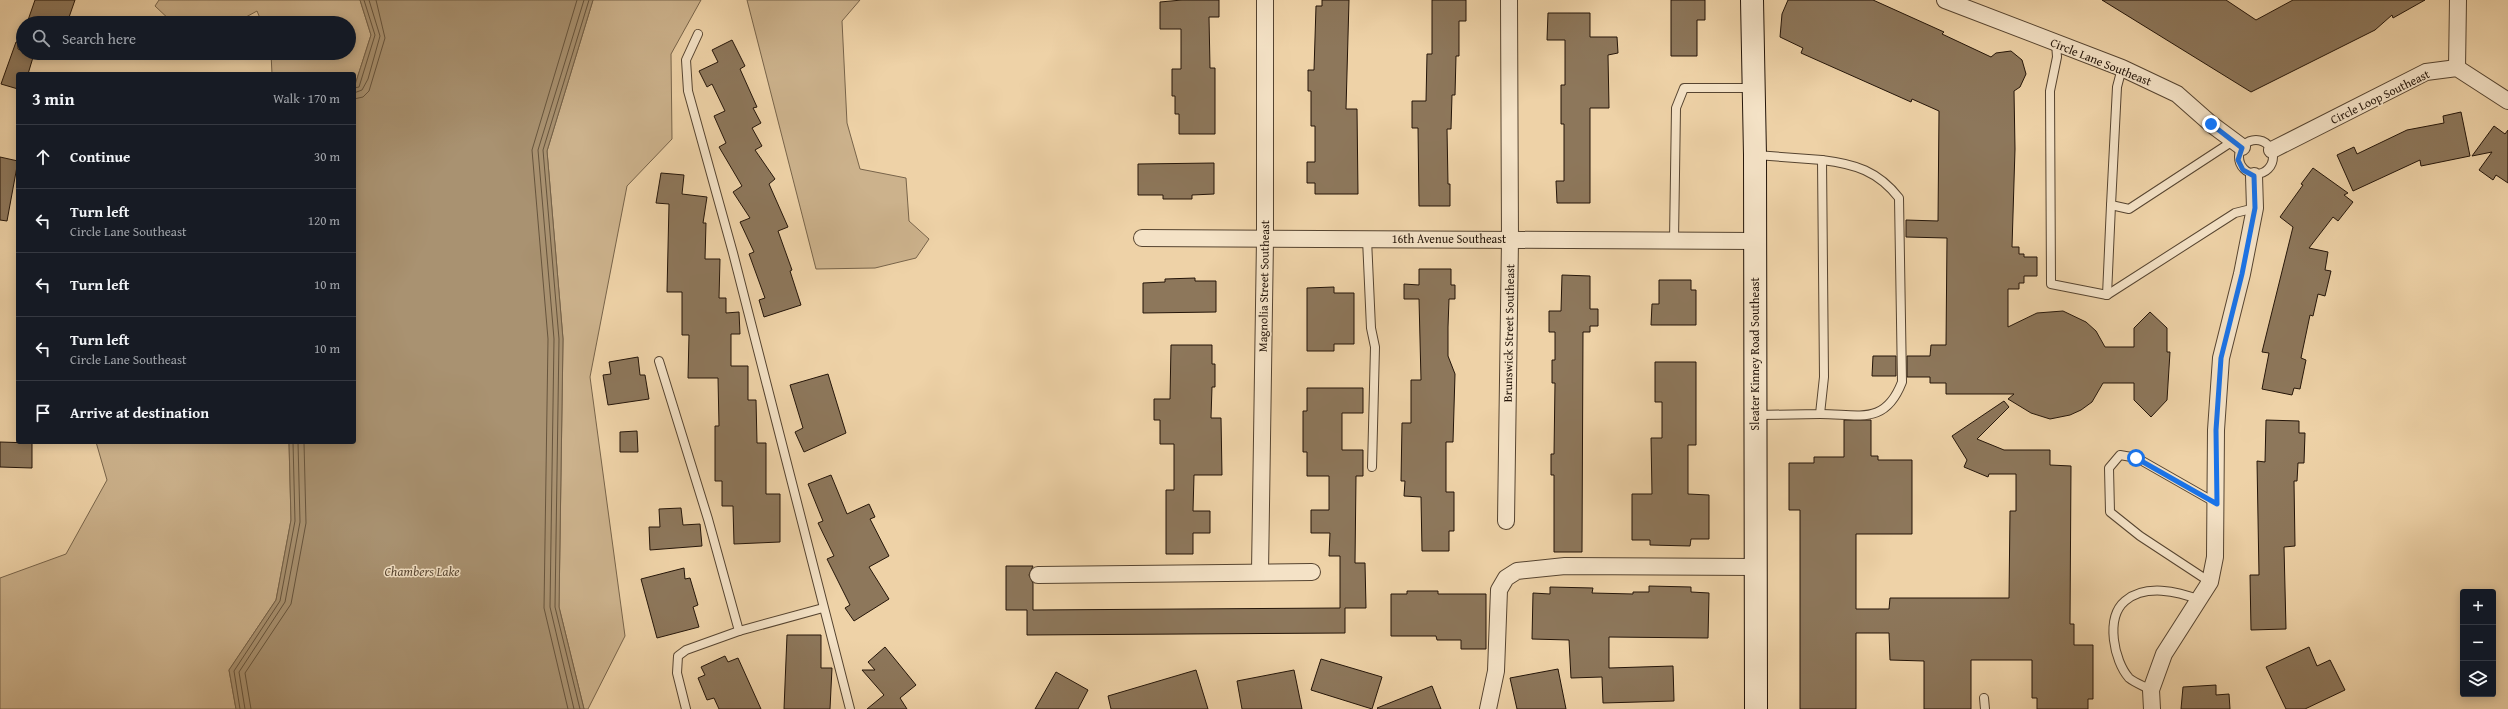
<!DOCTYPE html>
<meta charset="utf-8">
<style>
body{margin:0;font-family:"Gentium Book Plus",serif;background:#242831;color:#f1f3f6}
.controls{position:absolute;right:12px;bottom:12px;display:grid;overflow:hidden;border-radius:4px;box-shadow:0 2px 10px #0003}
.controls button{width:36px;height:36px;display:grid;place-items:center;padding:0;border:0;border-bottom:1px solid #363941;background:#171b24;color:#f1f3f6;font:20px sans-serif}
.stop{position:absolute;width:12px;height:12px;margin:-9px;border:3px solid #1a73e8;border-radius:50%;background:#fff}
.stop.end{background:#1a73e8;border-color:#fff;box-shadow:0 1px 4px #0008}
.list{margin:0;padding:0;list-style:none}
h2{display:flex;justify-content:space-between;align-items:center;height:52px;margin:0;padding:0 16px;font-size:17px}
h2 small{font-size:13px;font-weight:400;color:#9ea1a6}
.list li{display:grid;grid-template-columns:26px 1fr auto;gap:12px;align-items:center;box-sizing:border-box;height:64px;padding:0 16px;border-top:1px solid #363941}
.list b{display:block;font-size:15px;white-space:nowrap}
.list p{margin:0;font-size:13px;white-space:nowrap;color:#9ea1a6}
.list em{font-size:13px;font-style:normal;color:#9ea1a6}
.icon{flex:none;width:22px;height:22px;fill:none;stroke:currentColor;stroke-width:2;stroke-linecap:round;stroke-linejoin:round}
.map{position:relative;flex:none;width:2508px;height:709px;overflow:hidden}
.search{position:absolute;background:#171b24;box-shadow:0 2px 10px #0003;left:16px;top:16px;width:340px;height:44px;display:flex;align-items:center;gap:10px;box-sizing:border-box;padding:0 14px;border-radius:22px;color:#9ea1a6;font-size:15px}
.panel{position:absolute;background:#171b24;box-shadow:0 2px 10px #0003;left:16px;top:72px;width:340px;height:372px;border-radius:4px}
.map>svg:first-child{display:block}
.green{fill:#ccb28c;stroke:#78644a}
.water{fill:#a99271;stroke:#746047}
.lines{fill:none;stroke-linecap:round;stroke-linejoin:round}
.shore{stroke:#66543d;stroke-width:1}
.building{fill:#8d775b;stroke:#241509}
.lane-casing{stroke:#564430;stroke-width:10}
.street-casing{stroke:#564430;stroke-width:18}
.secondary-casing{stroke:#241509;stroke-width:24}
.lane{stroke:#f4e2c6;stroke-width:8}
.street{stroke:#f4e2c6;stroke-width:16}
.secondary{stroke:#f4e2c6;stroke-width:22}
.route{stroke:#1a73e8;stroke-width:5}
.labels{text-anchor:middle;stroke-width:3;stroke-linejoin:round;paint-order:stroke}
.street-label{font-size:12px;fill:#241509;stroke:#f4e2c6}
.water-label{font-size:13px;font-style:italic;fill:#594733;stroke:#f4e2c6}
</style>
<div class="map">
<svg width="2508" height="709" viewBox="0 0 2508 709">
<rect width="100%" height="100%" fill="#eed2a7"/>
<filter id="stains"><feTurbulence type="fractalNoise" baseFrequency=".005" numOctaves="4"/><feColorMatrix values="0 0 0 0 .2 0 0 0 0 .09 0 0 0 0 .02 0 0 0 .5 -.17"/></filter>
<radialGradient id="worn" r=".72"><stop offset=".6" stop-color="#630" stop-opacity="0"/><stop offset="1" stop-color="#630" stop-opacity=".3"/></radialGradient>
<!-- green -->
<g class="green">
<polygon points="159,0 360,0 371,35 354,88 354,74 272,74 271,53 349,53 349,23 262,23 257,11 235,23 173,23 155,6"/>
<polygon points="593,0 701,0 671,54 672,139 627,186 590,377 625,636 588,709 584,709 559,607 563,339 547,151"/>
<polygon points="747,0 860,0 842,21 847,123 860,169 906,178 909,221 929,239 916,258 875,268 816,269"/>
<polygon points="96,442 289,442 291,520 276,600 229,670 236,709 0,709 0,578 66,554 107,480"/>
</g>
<!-- water -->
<polygon class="water" points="360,0 593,0 547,151 563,339 559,607 584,709 236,709 229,670 276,600 291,520 289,442 354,442 354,88 371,35"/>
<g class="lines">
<!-- shore -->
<g class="shore">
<polyline points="354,88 359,87 375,35 364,0"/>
<polyline points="354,93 362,90 368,79 380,36 369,0"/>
<polyline points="354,99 363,97 369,91 385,38 376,0"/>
<polyline points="240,709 234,671 280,601 295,521 293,442"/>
<polyline points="245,709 239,672 285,602 300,522 298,442"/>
<polyline points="251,709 245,673 291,604 306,523 304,442"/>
<polyline points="568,709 544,608 548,339 532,150 577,0"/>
<polyline points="574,709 550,607 554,339 538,150 584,0"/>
<polyline points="580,709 555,607 559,339 543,150 589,0"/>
</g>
</g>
<!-- building -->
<g class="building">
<polygon points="35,0 75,0 67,23 27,23"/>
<polygon points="1182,0 1219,0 1219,17 1209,17 1210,68 1215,68 1215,134 1179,134 1179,114 1175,114 1175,96 1172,96 1172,69 1181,69 1181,29 1160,29 1160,2"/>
<polygon points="1322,0 1349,0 1346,109 1357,109 1358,194 1315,194 1315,183 1307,183 1307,162 1315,162 1315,126 1311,126 1311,91 1308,91 1308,70 1314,70 1316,6 1322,6"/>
<polygon points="1432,0 1466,0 1466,21 1459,21 1459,56 1456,56 1455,95 1452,95 1451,129 1447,129 1448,184 1450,184 1450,206 1419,206 1418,128 1412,128 1412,101 1426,101 1427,54 1432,54"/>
<polygon points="1671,0 1705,0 1705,20 1697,20 1697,56 1671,56"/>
<polygon points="1788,0 1873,0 1944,32 1942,34 1991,57 1996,53 2011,51 2022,60 2026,74 2020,87 2014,91 2015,149 2012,247 2019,247 2019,254 2024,254 2024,257 2037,257 2037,276 2024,276 2024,283 2019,283 2019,289 2008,289 2008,327 2037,313 2063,311 2086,322 2096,331 2105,347 2134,347 2134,328 2150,312 2167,328 2167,352 2170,352 2167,400 2151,417 2134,400 2134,383 2103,383 2092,402 2081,410 2070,415 2050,419 2031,413 2008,399 2014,394 1946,394 1946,383 1930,383 1930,377 1907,377 1907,356 1930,356 1931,345 1946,345 1947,238 1906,237 1906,220 1938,221 1939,111 1912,99 1911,102 1801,53 1803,48 1780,37 1782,14"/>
<polygon points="2102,0 2226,0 2256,20 2293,0 2425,0 2393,18 2392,15 2375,30 2251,92"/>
<polygon points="1548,13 1590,13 1590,37 1617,37 1618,53 1608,55 1609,108 1590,108 1590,203 1557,203 1556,181 1564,181 1564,124 1561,124 1561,85 1565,85 1565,40 1547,40"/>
<polygon points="732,40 745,66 740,69 757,107 753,108 761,123 752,128 762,146 755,150 775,179 769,184 788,227 778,231 792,270 790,271 801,305 764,317 759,300 765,298 749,254 754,252 740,222 750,218 733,192 742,186 719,147 726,143 714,116 725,111 712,84 707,87 699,71 718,62 712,50"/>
<polygon points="16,42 18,42 18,49 23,51 23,53 34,54 28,74 18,74 18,89 1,84"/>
<polygon points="2461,112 2470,156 2421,166 2420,160 2353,191 2337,155 2354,147 2357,154 2407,130 2444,123 2443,116"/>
<polygon points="2494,126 2505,134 2508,130 2508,183 2496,175 2493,180 2479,170 2492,152 2472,156"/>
<polygon points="0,157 18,161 7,221 0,220"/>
<polygon points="1214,163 1214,194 1192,195 1192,199 1163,199 1163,195 1138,195 1138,164"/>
<polygon points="2313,168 2348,193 2344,195 2353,202 2338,221 2333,217 2309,248 2328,252 2325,270 2331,271 2325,296 2318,294 2313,316 2310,315 2301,358 2306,360 2300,389 2294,388 2292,395 2262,389 2269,353 2262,352 2293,227 2280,217 2303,185 2301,184"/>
<polygon points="661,173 684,175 682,194 707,197 703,223 706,223 705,259 720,259 719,298 726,298 726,313 739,312 740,334 731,334 731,366 748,366 748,400 756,400 757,443 766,443 766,494 780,494 780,542 734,544 733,506 722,506 722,481 715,481 715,426 719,426 718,378 688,378 689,335 682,335 682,292 667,292 669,204 656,203"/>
<polygon points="1419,269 1451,269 1451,285 1455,285 1455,299 1449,299 1448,327 1448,356 1455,374 1453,442 1446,442 1446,492 1454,492 1454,531 1449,531 1449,551 1422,551 1421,497 1404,496 1405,481 1401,481 1402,423 1411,423 1411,380 1421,380 1419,299 1404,299 1404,284 1419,285"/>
<polygon points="1562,275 1590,276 1590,309 1598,309 1598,326 1590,326 1590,332 1583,332 1582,552 1554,552 1554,475 1551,475 1551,454 1554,454 1555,383 1552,383 1552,360 1555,360 1555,332 1549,332 1549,311 1561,311"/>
<polygon points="1195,278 1195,281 1216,281 1216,312 1143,313 1143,283 1165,282 1165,279"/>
<polygon points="1659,280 1691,280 1691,290 1696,290 1696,325 1651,325 1652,304 1659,304"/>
<polygon points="1334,287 1334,293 1354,293 1354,344 1334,344 1334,351 1307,351 1307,288"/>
<polygon points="1171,345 1212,345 1212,364 1215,364 1215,387 1212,387 1211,418 1221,418 1222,475 1194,475 1193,511 1210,511 1210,533 1193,533 1193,554 1166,554 1166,490 1174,490 1174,444 1160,444 1160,420 1154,420 1154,399 1170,399"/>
<polygon points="1873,356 1896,356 1896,376 1872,376"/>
<polygon points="638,357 640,375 645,375 649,399 608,405 603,375 611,374 609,362"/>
<polygon points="1655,362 1696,362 1696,445 1688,445 1688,494 1709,495 1709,539 1691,539 1690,546 1650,545 1650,540 1632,540 1632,494 1652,494 1651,438 1662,438 1662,402 1655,402"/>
<polygon points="828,374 846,433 804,452 795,432 803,428 790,385"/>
<polygon points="1307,388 1363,388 1363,413 1342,413 1342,450 1363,450 1363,476 1356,476 1355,563 1365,563 1366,608 1345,608 1345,633 1027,635 1027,610 1006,610 1006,566 1033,566 1029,575 1033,583 1033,610 1340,608 1340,556 1329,556 1330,533 1311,533 1311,510 1329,510 1329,476 1307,476 1307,452 1303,452 1303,411 1307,411"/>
<polygon points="2004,401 2009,407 1977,439 2004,450 2050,450 2050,465 2071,466 2070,624 2074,624 2074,645 2093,645 2093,699 2088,699 2088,709 2037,709 2037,698 2032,698 2032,660 1971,660 1971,709 1924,709 1924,661 1890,660 1889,633 1856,633 1856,709 1800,709 1800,510 1789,510 1789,463 1814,463 1814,457 1844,457 1844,420 1871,420 1871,456 1878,456 1878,460 1912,460 1912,534 1856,534 1856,609 1889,609 1890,598 2009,598 2010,511 2016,511 2016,474 1989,474 1988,477 1964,467 1967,460 1952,436"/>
<polygon points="2266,420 2299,421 2299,433 2305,433 2304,463 2298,463 2297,481 2294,481 2295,546 2284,547 2286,629 2251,630 2250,575 2259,575 2257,461 2265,462"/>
<polygon points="637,431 638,452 620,452 620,432"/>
<polygon points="0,442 32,443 32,468 0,467"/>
<polygon points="831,475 847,514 869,504 875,517 870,519 889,556 869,567 889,599 854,621 845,608 850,605 827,559 834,556 818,523 823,521 808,484"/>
<polygon points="681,508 683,525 700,524 702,546 650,550 649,527 660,527 659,509"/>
<polygon points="684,568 685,579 690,578 698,605 693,607 699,627 657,638 641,579"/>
<polygon points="1649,586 1691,587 1691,592 1709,593 1708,638 1609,637 1609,668 1673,666 1674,701 1603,703 1602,677 1571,678 1569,640 1532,639 1533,593 1550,594 1550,587 1593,588 1592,593 1633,594 1633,592 1649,592"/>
<polygon points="1407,591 1438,591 1438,594 1486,594 1486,649 1461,649 1461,640 1437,640 1436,636 1391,636 1391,594 1407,594"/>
<polygon points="787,635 821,635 821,668 832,668 830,709 784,709"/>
<polygon points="885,647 916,685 900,698 907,709 867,709 884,695 862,670 875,670 868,662"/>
<polygon points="2309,647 2317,666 2330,660 2345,690 2305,709 2286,709 2266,667"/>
<polygon points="725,656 728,662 738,658 761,709 719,709 714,698 707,700 698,678 705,675 701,667"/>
<polygon points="1321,659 1382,677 1372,709 1311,690"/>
<polygon points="1558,669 1566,709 1517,709 1510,678"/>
<polygon points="1196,670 1208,709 1111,709 1108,696"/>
<polygon points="1294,670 1302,709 1242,709 1237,681"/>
<polygon points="1056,672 1088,690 1078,709 1035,709"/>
<polygon points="2216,685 2216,695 2229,694 2230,709 2181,709 2183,687"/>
<polygon points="1432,686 1441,709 1378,709 1377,708"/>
</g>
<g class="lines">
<!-- lane casing -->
<g class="lane-casing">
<g id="lane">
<polyline points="698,34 686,60 688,91 733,253 850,709"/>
<polyline points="2056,43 2057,57 2050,91 2051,284 2107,295 2235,213 2255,208"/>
<polyline points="2122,68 2117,87 2111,205 2129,209 2233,141"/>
<circle cx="2256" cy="157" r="17"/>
<polyline points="1756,155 1822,160 1824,377 1820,414 1756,415"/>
<polyline points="1367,239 1371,328 1375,347 1372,467"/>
<polyline points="1674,240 1676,108 1684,88 1754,88"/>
<polyline points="2107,295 2111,205"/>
<polyline points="659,361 708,519 739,631 686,650 678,656 677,673 686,709"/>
<path d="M 1820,414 C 1859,414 1885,426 1902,382 L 1899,198 C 1878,171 1855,164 1822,160"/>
<polyline points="2210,582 2140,536 2110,512 2109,468 2120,455 2137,458 2216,503"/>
<polyline points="739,631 823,608"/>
<path d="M 2151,690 C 2144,686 2135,683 2129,678 C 2114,661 2105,618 2125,601 C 2145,584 2178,591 2199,600"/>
<polyline points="1984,698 1985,709"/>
</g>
</g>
<!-- street casing -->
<g class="street-casing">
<g id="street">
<polyline points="1945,0 2122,68 2177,94 2211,124 2242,147"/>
<polyline points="2457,68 2458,0"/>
<polyline points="2272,150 2426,72 2457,68 2508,101"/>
<polyline points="1142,238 1755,241"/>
<polyline points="1506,521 1510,240 1509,0"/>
<polyline points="1260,572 1265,239 1265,0"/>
<polyline points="1038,575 1312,572"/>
<polyline points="1488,709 1496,671 1499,590 1506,578 1517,571 1565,566 1756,567"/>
<polyline points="2152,709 2151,690 2164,654 2210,582 2215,557 2216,430 2221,358 2242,274 2255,208 2254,176"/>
</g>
</g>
<!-- secondary casing -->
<g class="secondary-casing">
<polyline id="secondary" points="1752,0 1755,155 1756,709"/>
</g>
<!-- lane -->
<use href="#lane" class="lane"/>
<!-- street -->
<use href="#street" class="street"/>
<!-- secondary -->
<use href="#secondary" class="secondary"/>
</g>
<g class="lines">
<!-- route -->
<polyline class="route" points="2136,458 2217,504 2216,430 2221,358 2242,274 2255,208 2254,176 2243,170 2238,160 2242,148 2211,124"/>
</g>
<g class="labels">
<!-- street labels -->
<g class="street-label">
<text transform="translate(2101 62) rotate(22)" y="4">Circle Lane Southeast</text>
<text transform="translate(2380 97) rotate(-26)" y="4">Circle Loop Southeast</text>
<text x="1449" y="243">16th Avenue Southeast</text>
<text transform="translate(1264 286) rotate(-89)" y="4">Magnolia Street Southeast</text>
<text transform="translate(1509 333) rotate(-89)" y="4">Brunswick Street Southeast</text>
<text transform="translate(1755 354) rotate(-90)" y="4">Sleater Kinney Road Southeast</text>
</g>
<!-- water labels -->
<g class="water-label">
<text x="422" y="576">Chambers Lake</text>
</g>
</g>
<rect width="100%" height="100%" filter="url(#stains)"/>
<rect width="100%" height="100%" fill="url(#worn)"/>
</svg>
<div class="controls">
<button>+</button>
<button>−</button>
<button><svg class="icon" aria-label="layers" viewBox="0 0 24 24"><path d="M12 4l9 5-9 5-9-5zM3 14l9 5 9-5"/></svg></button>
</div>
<div class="stop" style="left:2136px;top:458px"></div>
<div class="stop end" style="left:2211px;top:124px"></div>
<div class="search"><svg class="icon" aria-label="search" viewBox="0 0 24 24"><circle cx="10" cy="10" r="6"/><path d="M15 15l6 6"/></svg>Search here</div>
<section class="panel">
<h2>3 min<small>Walk · 170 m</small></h2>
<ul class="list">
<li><svg class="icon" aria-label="ahead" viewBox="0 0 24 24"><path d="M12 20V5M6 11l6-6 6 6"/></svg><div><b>Continue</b></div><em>30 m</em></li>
<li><svg class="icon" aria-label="left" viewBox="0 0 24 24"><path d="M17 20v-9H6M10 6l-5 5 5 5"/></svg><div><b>Turn left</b><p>Circle Lane Southeast</p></div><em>120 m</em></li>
<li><svg class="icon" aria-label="left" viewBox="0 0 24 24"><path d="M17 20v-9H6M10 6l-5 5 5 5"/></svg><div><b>Turn left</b></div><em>10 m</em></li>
<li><svg class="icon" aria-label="left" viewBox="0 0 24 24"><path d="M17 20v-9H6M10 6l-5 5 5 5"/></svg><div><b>Turn left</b><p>Circle Lane Southeast</p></div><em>10 m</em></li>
<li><svg class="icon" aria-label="arrive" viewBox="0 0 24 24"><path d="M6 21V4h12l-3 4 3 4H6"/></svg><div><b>Arrive at destination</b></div></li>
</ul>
</section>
</div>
